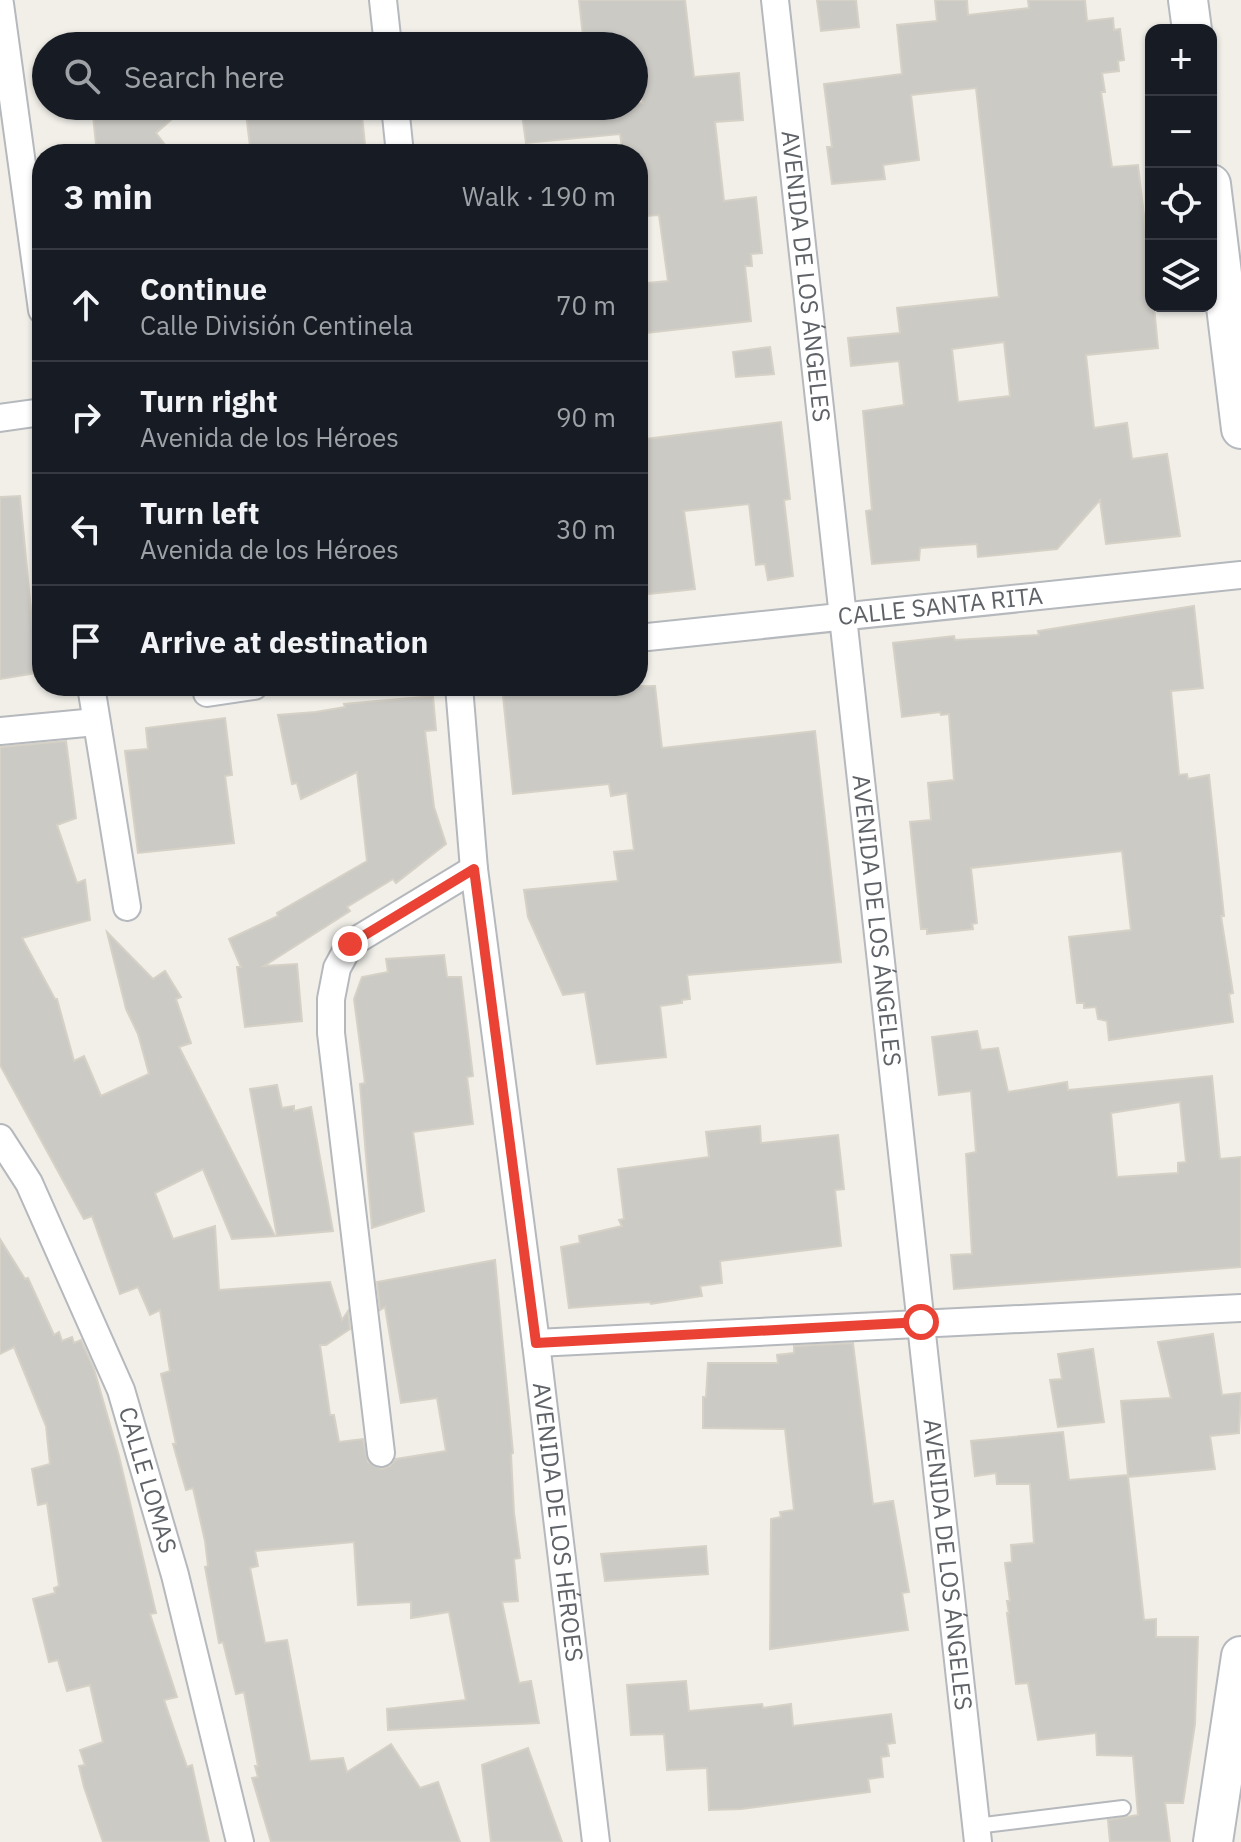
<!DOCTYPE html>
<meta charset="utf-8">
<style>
body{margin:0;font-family:"IBM Plex Sans",sans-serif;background:#242831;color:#f1f3f6}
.controls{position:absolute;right:24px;top:24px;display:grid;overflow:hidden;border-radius:16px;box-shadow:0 2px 6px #0004}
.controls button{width:72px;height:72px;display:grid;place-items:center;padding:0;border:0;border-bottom:2px solid #363941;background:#171b24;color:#f1f3f6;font:40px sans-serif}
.stop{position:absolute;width:24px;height:24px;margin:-18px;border:6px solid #ea4335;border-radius:50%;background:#fff}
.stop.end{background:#ea4335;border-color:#fff;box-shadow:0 2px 8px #0008}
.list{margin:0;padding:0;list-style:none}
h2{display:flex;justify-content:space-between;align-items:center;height:104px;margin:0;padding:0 32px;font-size:34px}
h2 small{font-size:26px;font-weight:400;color:#9ea1a6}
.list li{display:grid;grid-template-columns:52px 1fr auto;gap:24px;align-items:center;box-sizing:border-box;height:112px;padding:0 32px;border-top:2px solid #363941}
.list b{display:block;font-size:30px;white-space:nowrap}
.list p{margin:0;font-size:26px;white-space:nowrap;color:#9ea1a6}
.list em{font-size:26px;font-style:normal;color:#9ea1a6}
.icon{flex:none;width:44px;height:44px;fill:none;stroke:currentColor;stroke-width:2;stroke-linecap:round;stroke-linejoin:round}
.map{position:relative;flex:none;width:1241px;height:1842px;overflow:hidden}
.search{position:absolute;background:#171b24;box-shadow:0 2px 6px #0004;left:32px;top:32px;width:616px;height:88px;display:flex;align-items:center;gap:20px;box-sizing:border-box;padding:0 28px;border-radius:44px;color:#9ea1a6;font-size:30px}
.panel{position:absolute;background:#171b24;box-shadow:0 2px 6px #0004;left:32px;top:144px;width:616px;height:552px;border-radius:32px}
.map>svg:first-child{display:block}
.building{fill:#cccac5;stroke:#d6d1c6;stroke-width:2;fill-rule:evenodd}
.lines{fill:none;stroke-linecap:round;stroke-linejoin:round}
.service-casing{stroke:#b5b8bc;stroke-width:18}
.minor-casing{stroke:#b5b8bc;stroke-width:30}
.secondary-casing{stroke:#b6babf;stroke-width:42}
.service{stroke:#fff;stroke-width:14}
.minor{stroke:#fff;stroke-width:26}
.secondary{stroke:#fff;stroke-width:38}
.route{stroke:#ea4335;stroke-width:10}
.labels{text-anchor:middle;stroke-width:6;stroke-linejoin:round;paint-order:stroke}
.street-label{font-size:24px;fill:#5f6368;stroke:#fff}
</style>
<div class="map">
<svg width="1241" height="1842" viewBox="0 0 1241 1842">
<rect width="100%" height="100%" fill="#f1efe8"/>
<!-- building -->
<g class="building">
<polygon points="579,0 685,0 694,77 739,73 743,120 715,122 724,201 756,197 762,253 751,254 752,266 745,266 751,321 638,334 638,284 668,281 659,215 647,216 644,179 638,179 638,154 623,154 620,134 526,143 522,115 565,111 564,106 634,106 634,104 643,103 637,46 584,46"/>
<polygon points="817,0 856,0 859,27 821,31"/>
<path d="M 935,0 L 967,0 L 968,15 L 1029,8 L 1028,0 L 1085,0 L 1087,21 L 1113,18 L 1114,30 L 1120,29 L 1124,60 L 1118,61 L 1119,71 L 1102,73 L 1105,92 L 1101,92 L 1112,167 L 1138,165 L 1150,267 L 1151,306 L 1154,306 L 1158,348 L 1086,355 L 1094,428 L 1127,423 L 1132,459 L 1167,454 L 1180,536 L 1106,544 L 1100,500 L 1057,549 L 978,557 L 977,544 L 920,548 L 919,560 L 872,564 L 866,511 L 872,510 L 863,411 L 904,405 L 899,361 L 851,366 L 848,338 L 900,333 L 897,308 L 999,297 L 976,88 L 911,95 L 919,160 L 883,165 L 885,179 L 832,184 L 827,147 L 832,147 L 824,84 L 902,74 L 897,25 L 937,21 ZM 1004,342 L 1010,396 L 958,402 L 952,349 Z"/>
<polygon points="92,106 187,106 156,133 172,154 97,154"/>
<polygon points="245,106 361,106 366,154 251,154"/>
<polygon points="770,347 774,374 736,377 733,352"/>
<polygon points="781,422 790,499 784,500 793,576 768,580 765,564 756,565 749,504 684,511 695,589 649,594 638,580 638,440"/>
<polygon points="20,496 37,673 0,679 0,497"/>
<polygon points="1194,606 1203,688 1171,691 1179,775 1187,774 1188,779 1209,775 1224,916 1221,916 1233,993 1229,994 1233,1022 1109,1040 1107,1021 1098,1019 1096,1007 1084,1008 1084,1003 1077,1003 1069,937 1131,930 1122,851 971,868 977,923 972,924 973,929 927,934 927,929 921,929 910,822 931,820 928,783 954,780 949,714 941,715 940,712 902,717 893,643 954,636 955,640 1039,635 1038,631"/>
<polygon points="502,686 655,686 662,748 815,731 841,962 687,975 690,999 682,1000 682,1003 660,1006 666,1057 597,1064 585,992 563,995 528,917 524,890 618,881 614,852 634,850 627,793 611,796 609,784 513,794"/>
<polygon points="433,696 436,730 425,731 434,807 446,844 396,883 393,879 347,907 350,911 264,966 297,964 302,1021 245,1027 237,967 241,967 229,939 278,916 277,913 367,861 357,772 301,799 297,783 292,784 278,715 316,712 345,707 344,704"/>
<polygon points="225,718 232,775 225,776 234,843 138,853 125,751 148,749 146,728"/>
<polygon points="66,741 76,818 57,825 77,883 85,880 90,920 22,938 55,999 57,999 74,1061 84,1056 101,1096 149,1074 138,1034 126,1009 107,932 153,979 165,971 181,997 176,999 191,1043 179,1047 275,1236 232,1239 203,1169 155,1193 173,1239 215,1226 219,1290 330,1282 342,1320 348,1311 350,1329 326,1345 320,1345 330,1415 334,1415 339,1442 363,1439 368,1462 382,1469 390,1466 396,1459 446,1451 437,1398 401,1403 385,1307 380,1310 377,1282 495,1260 513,1453 511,1454 514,1513 520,1558 514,1559 518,1601 502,1602 519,1683 531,1681 539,1723 388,1730 387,1709 466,1700 449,1612 411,1618 411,1602 358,1605 354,1542 255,1551 258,1566 250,1568 265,1643 287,1640 310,1761 343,1758 347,1772 391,1744 420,1788 438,1782 460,1842 271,1842 252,1778 258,1777 255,1766 258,1766 244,1692 236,1694 223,1642 219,1643 205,1567 208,1566 205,1541 193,1488 186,1490 173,1444 176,1444 161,1374 170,1371 160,1310 150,1315 138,1287 120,1294 92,1216 84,1219 0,1065 0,747"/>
<polygon points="444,955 447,977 461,977 473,1076 467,1077 473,1124 413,1132 424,1211 372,1228 360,1084 365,1083 354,999 362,977 388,972 386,959"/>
<path d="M 977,1031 L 981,1050 L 998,1048 L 1008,1092 L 1067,1082 L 1068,1090 L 1212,1076 L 1220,1159 L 1241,1157 L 1241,1267 L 954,1289 L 951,1255 L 972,1254 L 966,1154 L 976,1152 L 971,1091 L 939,1095 L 932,1037 ZM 1180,1102 L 1186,1162 L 1178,1163 L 1178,1173 L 1117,1177 L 1111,1113 Z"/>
<polygon points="277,1085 282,1108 294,1106 294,1111 311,1107 333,1231 277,1236 250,1089"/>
<polygon points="760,1126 761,1143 838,1135 844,1189 835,1190 841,1246 720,1261 722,1283 700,1286 702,1296 651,1304 650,1302 569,1308 561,1247 580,1243 579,1236 622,1226 619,1220 624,1219 618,1169 709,1157 706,1132"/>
<polygon points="0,1239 25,1279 28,1278 54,1335 59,1332 62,1341 72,1337 74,1343 81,1340 94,1369 119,1456 156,1613 150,1614 177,1697 164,1700 187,1767 192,1765 209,1842 103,1842 84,1787 79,1766 85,1765 80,1750 103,1742 90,1685 67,1691 58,1660 49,1662 33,1599 55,1593 54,1588 59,1586 47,1503 38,1505 32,1469 50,1464 46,1426 14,1347 0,1354"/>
<polygon points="1213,1334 1222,1395 1241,1393 1239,1433 1210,1436 1215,1469 1128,1477 1144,1620 1156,1619 1156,1637 1198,1637 1195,1724 1183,1803 1165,1803 1170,1842 1110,1842 1108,1820 1138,1815 1133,1756 1097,1755 1096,1733 1038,1740 1028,1683 1016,1684 1007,1613 1009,1613 1007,1601 1010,1601 1005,1563 1012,1562 1011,1545 1034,1543 1030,1484 997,1484 996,1473 975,1476 971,1441 1063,1432 1069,1480 1128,1475 1121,1401 1171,1398 1158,1342"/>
<polygon points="853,1343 873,1504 893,1501 909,1592 902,1593 908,1630 770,1649 771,1519 781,1517 780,1512 794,1510 785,1429 703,1428 703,1397 706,1397 708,1363 778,1363 777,1355 794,1353 794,1346"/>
<polygon points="1093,1349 1104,1422 1058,1427 1050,1380 1062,1379 1058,1354"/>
<polygon points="706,1546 708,1574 605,1581 601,1554"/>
<polygon points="686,1681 689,1711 762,1704 763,1708 791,1704 793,1726 891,1714 895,1743 887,1744 889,1756 881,1757 883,1777 868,1779 870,1792 741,1809 709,1810 707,1768 667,1770 664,1734 631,1735 627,1685"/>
<polygon points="528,1748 562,1842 491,1842 482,1765"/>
</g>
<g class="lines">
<!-- service casing -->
<g class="service-casing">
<polyline id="service" points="976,1826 1123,1808"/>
</g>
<!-- minor casing -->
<g class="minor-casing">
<g id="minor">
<polyline points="383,0 388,46"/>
<path id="s1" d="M 775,0 L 978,1842"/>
<polyline points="0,4 42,310"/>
<polyline points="395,106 400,154"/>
<polyline points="0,418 42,412"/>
<path id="s2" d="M 638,638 L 1241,575"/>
<polyline points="91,686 127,907"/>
<path id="s3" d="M 459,686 L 474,869 L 536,1343 L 596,1842"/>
<polyline points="207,693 254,686"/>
<polyline points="0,731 96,722"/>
<path id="s4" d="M 0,1138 L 29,1183 L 121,1390 L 175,1575 L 240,1842"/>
<polyline points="536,1343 1241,1308"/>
<polyline points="381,1453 331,1033 331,999 337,968 350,944 474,869"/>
</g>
</g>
<!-- secondary casing -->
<g class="secondary-casing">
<g id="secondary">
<polyline points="1188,0 1192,30"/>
<polyline points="1211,184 1241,429"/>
<polyline points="1213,1842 1241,1656"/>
</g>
</g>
<!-- service -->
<use href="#service" class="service"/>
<!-- minor -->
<use href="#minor" class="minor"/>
<!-- secondary -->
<use href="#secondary" class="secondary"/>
</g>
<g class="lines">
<!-- route -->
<polyline class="route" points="350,944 474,869 536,1343 921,1322"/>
</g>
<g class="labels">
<!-- street labels -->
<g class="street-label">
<text dy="8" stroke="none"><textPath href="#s1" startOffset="278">AVENIDA DE LOS ÁNGELES</textPath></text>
<text dy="8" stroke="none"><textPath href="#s2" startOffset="304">CALLE SANTA RITA</textPath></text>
<text dy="8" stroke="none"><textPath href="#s1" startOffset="926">AVENIDA DE LOS ÁNGELES</textPath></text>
<text dy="8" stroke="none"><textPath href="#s4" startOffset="374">CALLE LOMAS</textPath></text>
<text dy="8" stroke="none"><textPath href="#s3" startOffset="842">AVENIDA DE LOS HÉROES</textPath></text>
<text dy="8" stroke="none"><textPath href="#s1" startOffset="1574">AVENIDA DE LOS ÁNGELES</textPath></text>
</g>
</g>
</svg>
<div class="controls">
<button>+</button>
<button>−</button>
<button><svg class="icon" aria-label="locate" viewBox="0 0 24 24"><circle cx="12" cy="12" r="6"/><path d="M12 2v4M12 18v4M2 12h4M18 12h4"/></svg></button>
<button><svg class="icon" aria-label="layers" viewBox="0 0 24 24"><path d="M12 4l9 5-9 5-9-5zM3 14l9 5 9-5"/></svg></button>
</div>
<div class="stop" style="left:921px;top:1322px"></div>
<div class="stop end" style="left:350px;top:944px"></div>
<div class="search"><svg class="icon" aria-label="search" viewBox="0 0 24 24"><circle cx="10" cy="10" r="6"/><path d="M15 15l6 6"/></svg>Search here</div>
<section class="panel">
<h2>3 min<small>Walk · 190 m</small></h2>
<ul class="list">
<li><svg class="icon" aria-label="ahead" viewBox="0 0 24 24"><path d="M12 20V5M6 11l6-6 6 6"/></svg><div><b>Continue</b><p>Calle División Centinela</p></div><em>70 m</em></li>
<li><svg class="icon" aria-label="right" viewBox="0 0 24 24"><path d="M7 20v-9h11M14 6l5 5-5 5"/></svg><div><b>Turn right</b><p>Avenida de los Héroes</p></div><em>90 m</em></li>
<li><svg class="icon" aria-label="left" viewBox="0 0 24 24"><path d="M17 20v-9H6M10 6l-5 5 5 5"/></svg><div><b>Turn left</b><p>Avenida de los Héroes</p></div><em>30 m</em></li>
<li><svg class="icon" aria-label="arrive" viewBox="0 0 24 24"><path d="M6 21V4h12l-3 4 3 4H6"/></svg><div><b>Arrive at destination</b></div></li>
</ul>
</section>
</div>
